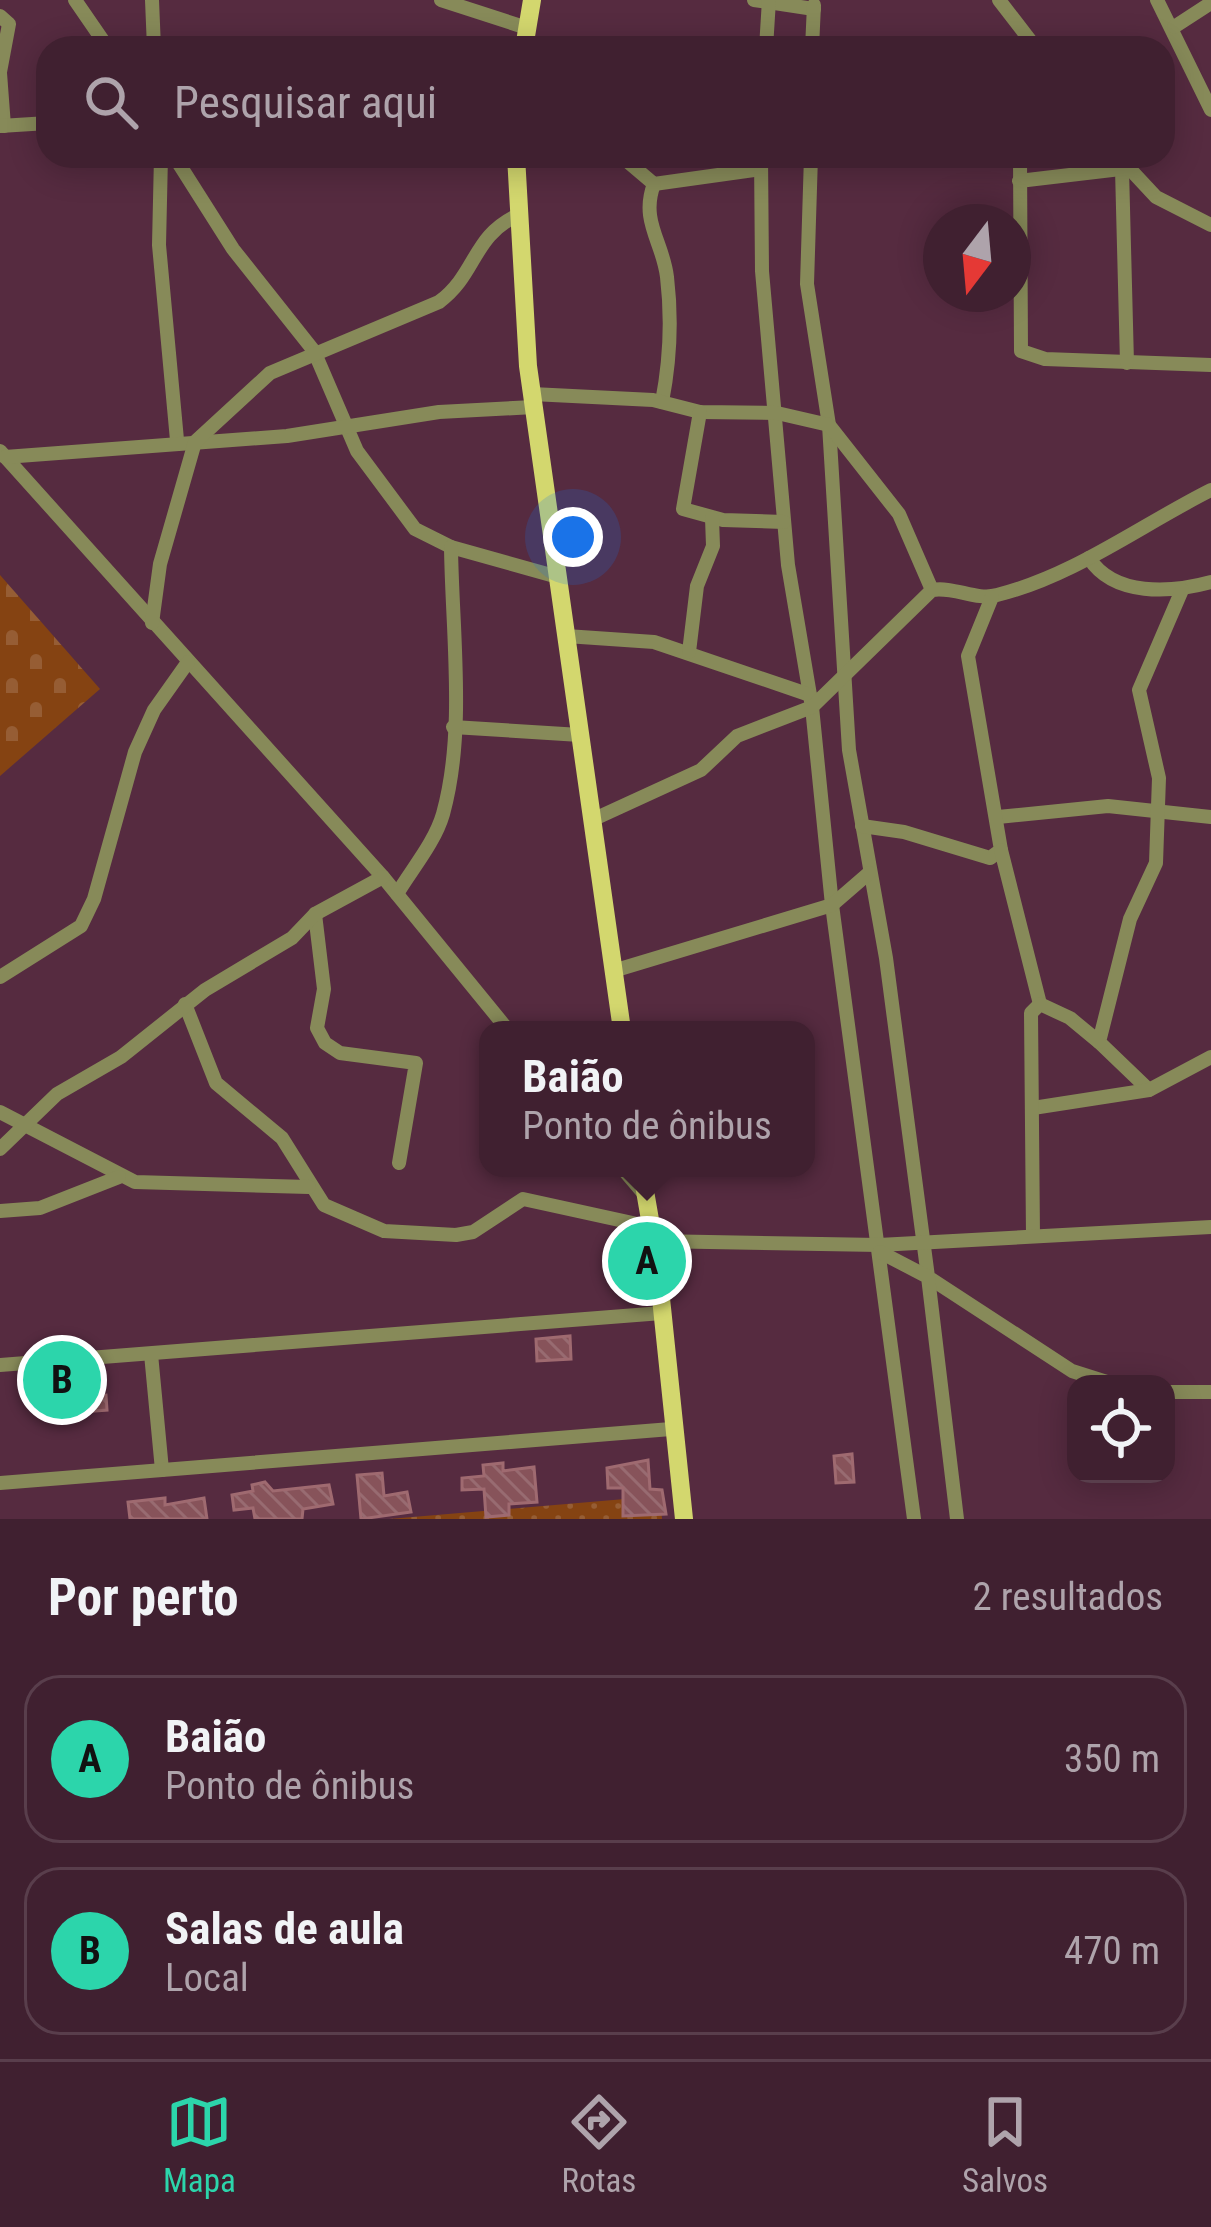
<!DOCTYPE html>
<html lang="pt">
<meta charset="utf-8">
<style>
body{margin:0;font-family:"Roboto Condensed",sans-serif;background:#472838;color:#f1f3f6}
.controls{position:absolute;right:36px;bottom:36px;display:grid;overflow:hidden;border-radius:24px;box-shadow:0 6px 30px #0003}
.controls button{width:108px;height:108px;display:grid;place-items:center;padding:0;border:0;border-bottom:3px solid #593e4c;background:#402030;color:#f1f3f6;font:60px sans-serif}
.compass{position:absolute;left:923px;top:204px;width:108px;height:108px;border-radius:50%;background:#402030;box-shadow:0 6px 30px #0003;rotate:196deg}
.you{position:absolute;left:573px;top:537px;width:42px;height:42px;margin:-30px;border:9px solid #fff;border-radius:50%;background:#1a73e8;box-shadow:0 0 0 18px #1a73e833}
.badge{display:grid;place-items:center;width:78px;height:78px;border-radius:50%;background:#2cd5ab;color:#111;font-size:39px;font-weight:700}
.pin{position:absolute;translate:-50% -50%;border:6px solid #fff;box-shadow:0 3px 12px #0006}
.popup{position:absolute;left:479px;top:1021px;width:336px;height:156px;box-sizing:border-box;display:grid;place-content:center;border-radius:24px;background:#402030;filter:drop-shadow(0 3px 9px #0005);font-size:39px;white-space:nowrap;color:#aea3ab}
.popup b{font-size:45px;color:#f1f3f6}
.popup::after{content:'';position:absolute;left:50%;top:100%;margin-left:-24px;border:24px solid transparent;border-top-color:#402030}
.list{margin:0;padding:0;list-style:none}
h2{display:flex;justify-content:space-between;align-items:center;height:156px;margin:0;padding:0 48px;font-size:51px}
h2 small{font-size:39px;font-weight:400;color:#aea3ab}
.list li{display:grid;grid-template-columns:78px 1fr auto;gap:36px;align-items:center;box-sizing:border-box;height:168px;margin:0 24px 24px;padding:0 24px;border:3px solid #593e4c;border-radius:36px}
.list b{display:block;font-size:45px;white-space:nowrap}
.list p{margin:0;font-size:39px;white-space:nowrap;color:#aea3ab}
.list em{font-size:39px;font-style:normal;color:#aea3ab}
.icon{flex:none;width:66px;height:66px;fill:none;stroke:currentColor;stroke-width:2;stroke-linecap:round;stroke-linejoin:round}
.map{position:relative;flex:none;width:1211px;height:1519px;overflow:hidden}
.search{position:absolute;background:#402030;box-shadow:0 6px 30px #0003;left:36px;right:36px;top:36px;height:132px;display:flex;align-items:center;gap:30px;box-sizing:border-box;padding:0 42px;border-radius:36px;color:#aea3ab;font-size:45px}
.sheet{height:540px;background:#402030}
nav{display:flex;justify-content:space-around;align-items:center;box-sizing:border-box;height:168px;border-top:3px solid #593e4c;background:#402030;font-size:33px;color:#aea3ab}
nav a{display:grid;justify-items:center;gap:6px}
nav .on{color:#2cd5ab}
.map>svg:first-child{display:block}
.built{fill:#65324b}
.grass{fill:url(#grass-dots)}
.cemetery{fill:url(#cemetery-stones)}
.building{fill:url(#building-back-hatch);stroke:#9f6a70;stroke-width:3}
.lines{fill:none;stroke-linecap:round;stroke-linejoin:round}
.minor{stroke:#878a59;stroke-width:14}
.major{stroke:#d3d76e;stroke-width:18}
</style>
<div class="map">
<svg width="1211" height="1519" viewBox="0 0 1211 1519">
<defs>
<pattern id="grass-dots" width="8" height="8" patternUnits="userSpaceOnUse" patternTransform="scale(3)"><rect width="8" height="8" fill="#854312"/><path d="M2 2h.1M6 6h.1" fill="none" stroke="#965d34" stroke-width="1.8" stroke-linecap="round"/></pattern>
<pattern id="cemetery-stones" width="16" height="16" patternUnits="userSpaceOnUse" patternTransform="scale(3)"><rect width="16" height="16" fill="#854312"/><path d="M2 7V4a2 2 0 0 1 4 0v3zM10 15v-3a2 2 0 0 1 4 0v3z" fill="#965d34"/></pattern>
<pattern id="building-back-hatch" width="6" height="6" patternUnits="userSpaceOnUse" patternTransform="scale(3)"><rect width="6" height="6" fill="#87535a"/><path d="M-1 5l2 2M0 0l6 6M5-1l2 2" fill="none" stroke="#986b71"/></pattern>
</defs>
<rect width="100%" height="100%" fill="#562b40"/>
<!-- built -->
<polygon class="built" points="103,1358 107,1410 57,1414 53,1361"/>
<!-- grass -->
<polygon class="grass" points="660,1496 662,1519 389,1519"/>
<!-- cemetery -->
<polygon class="cemetery" points="0,575 100,689 0,776"/>
<!-- building -->
<g class="building">
<polygon points="570,1336 571,1359 537,1361 536,1339"/>
<polygon points="69,1371 70,1397 106,1395 107,1410 57,1414 54,1372"/>
<polygon points="852,1454 854,1482 836,1483 834,1456"/>
<polygon points="648,1460 650,1489 662,1490 666,1514 623,1516 623,1488 608,1488 607,1468"/>
<polygon points="503,1463 503,1471 534,1467 537,1502 509,1504 509,1515 486,1517 484,1489 462,1490 462,1478 484,1476 483,1465"/>
<polygon points="382,1473 384,1496 407,1492 411,1512 361,1519 357,1475"/>
<polygon points="265,1482 273,1491 329,1485 333,1504 303,1509 302,1519 255,1519 253,1508 234,1510 232,1495 253,1491 252,1485"/>
<polygon points="165,1498 165,1505 204,1498 207,1519 130,1519 128,1502"/>
</g>
<g class="lines">
<!-- minor -->
<g class="minor">
<polyline points="75,0 108,48"/>
<polyline points="152,0 154,48"/>
<polyline points="441,0 527,28"/>
<polyline points="754,0 814,9"/>
<polyline points="999,0 1036,48"/>
<polyline points="1157,0 1211,110"/>
<polyline points="0,16 9,24 0,72"/>
<polyline points="1174,27 1211,3"/>
<polyline points="766,48 769,0"/>
<polyline points="812,48 814,5"/>
<polyline points="0,73 4,126"/>
<polyline points="0,126 48,123"/>
<polyline points="161,156 159,245 177,440"/>
<polyline points="174,156 233,249 314,351 357,451 415,529 451,547 558,577"/>
<polyline points="621,156 654,184 761,169"/>
<polyline points="761,156 762,271 788,565 812,707 832,905 914,1519"/>
<polyline points="811,156 807,284 829,425 849,750 886,958 928,1277 1072,1371 1113,1384"/>
<polyline points="1020,156 1021,351 1045,359 1211,365"/>
<polyline points="1122,169 1127,363"/>
<polyline points="1019,181 1129,168 1156,197 1211,225"/>
<path d="M 654,184 C 640,221 663,242 667,277 C 672,319 670,361 662,402"/>
<polyline points="532,394 653,400 700,412 777,413 829,425 899,514 932,590"/>
<polyline points="700,412 683,509 723,520 784,522"/>
<polyline points="0,451 383,877 508,1030"/>
<polyline points="5,457 287,436 439,412 534,407"/>
<path d="M 1089,558 C 1114,597 1171,593 1211,582"/>
<path d="M 152,623 L 160,564 L 195,442 L 270,373 L 439,302 C 477,274 472,236 518,215"/>
<polyline points="566,636 654,642 810,695"/>
<polyline points="689,652 697,586 713,546 712,518"/>
<polyline points="453,727 580,735"/>
<polyline points="998,817 1108,806 1211,817"/>
<path d="M 592,820 L 701,770 L 737,736 L 812,707 L 932,590 C 954,586 976,601 997,595 C 1074,576 1141,525 1211,490"/>
<polyline points="862,826 904,832 990,858 1001,850 968,656 992,597"/>
<polyline points="1001,850 1040,1004"/>
<path d="M 397,894 C 412,869 435,842 443,814 C 466,731 452,632 451,547"/>
<polyline points="315,914 324,989 317,1028 325,1043 340,1053 416,1063 399,1163"/>
<polyline points="613,971 832,905 869,873"/>
<polyline points="0,977 81,926 94,899 135,752 154,710 188,662"/>
<polyline points="185,1004 216,1083 282,1138 324,1205 384,1231 456,1235 473,1232 523,1199 651,1227"/>
<polyline points="1149,1090 1099,1042 1130,919 1156,863 1159,778 1139,690 1182,590"/>
<polyline points="1033,1108 1149,1090 1211,1057"/>
<polyline points="0,1112 135,1182 309,1187"/>
<polyline points="0,1149 57,1094 121,1057 205,990 292,938 315,914 383,877"/>
<polyline points="622,1168 645,1195"/>
<polyline points="0,1211 40,1208 119,1177"/>
<polyline points="1033,1236 1031,1013 1040,1004 1070,1018 1099,1042"/>
<polyline points="654,1241 879,1245 1211,1227"/>
<polyline points="880,1252 928,1277 957,1519"/>
<polyline points="151,1354 162,1470"/>
<polyline points="0,1365 662,1313"/>
<polyline points="1166,1392 1211,1392"/>
<polyline points="0,1483 671,1429"/>
</g>
<!-- major -->
<g class="major">
<polyline points="524,48 532,0"/>
<polyline points="516,156 528,366 622,1030"/>
<polyline points="641,1168 657,1260 684,1519"/>
</g>
</g>
</svg>
<div class="controls">
<button><svg class="icon" aria-label="locate" viewBox="0 0 24 24"><circle cx="12" cy="12" r="6"/><path d="M12 2v4M12 18v4M2 12h4M18 12h4"/></svg></button>
</div>
<svg class="compass" viewBox="-18 -18 36 36"><path d="M0-13l5 13h-10z" fill="#e53935"/><path d="M0 13l5-13h-10z" fill="#aea3ab"/></svg>
<div class="you"></div>
<div class="pin badge" style="left:647px;top:1261px">A</div>
<div class="popup"><b>Baião</b>Ponto de ônibus</div>
<div class="pin badge" style="left:62px;top:1380px">B</div>
<div class="search"><svg class="icon" aria-label="search" viewBox="0 0 24 24"><circle cx="10" cy="10" r="6"/><path d="M15 15l6 6"/></svg>Pesquisar aqui</div>
</div>
<section class="sheet">
<h2>Por perto<small>2 resultados</small></h2>
<ul class="list">
<li><span class="badge">A</span><div><b>Baião</b><p>Ponto de ônibus</p></div><em>350 m</em></li>
<li><span class="badge">B</span><div><b>Salas de aula</b><p>Local</p></div><em>470 m</em></li>
</ul>
</section>
<nav>
<a class="on"><svg class="icon" aria-label="map" viewBox="0 0 24 24"><path d="M3 6l6-2 6 2 6-2v14l-6 2-6-2-6 2zM9 4v14M15 6v14"/></svg>Mapa</a>
<a><svg class="icon" aria-label="directions" viewBox="0 0 24 24"><path d="M12 3l9 9-9 9-9-9zM9 14v-3h6M13 9l2 2-2 2"/></svg>Rotas</a>
<a><svg class="icon" aria-label="saved" viewBox="0 0 24 24"><path d="M7 4h10v16l-5-4-5 4z"/></svg>Salvos</a>
</nav>
